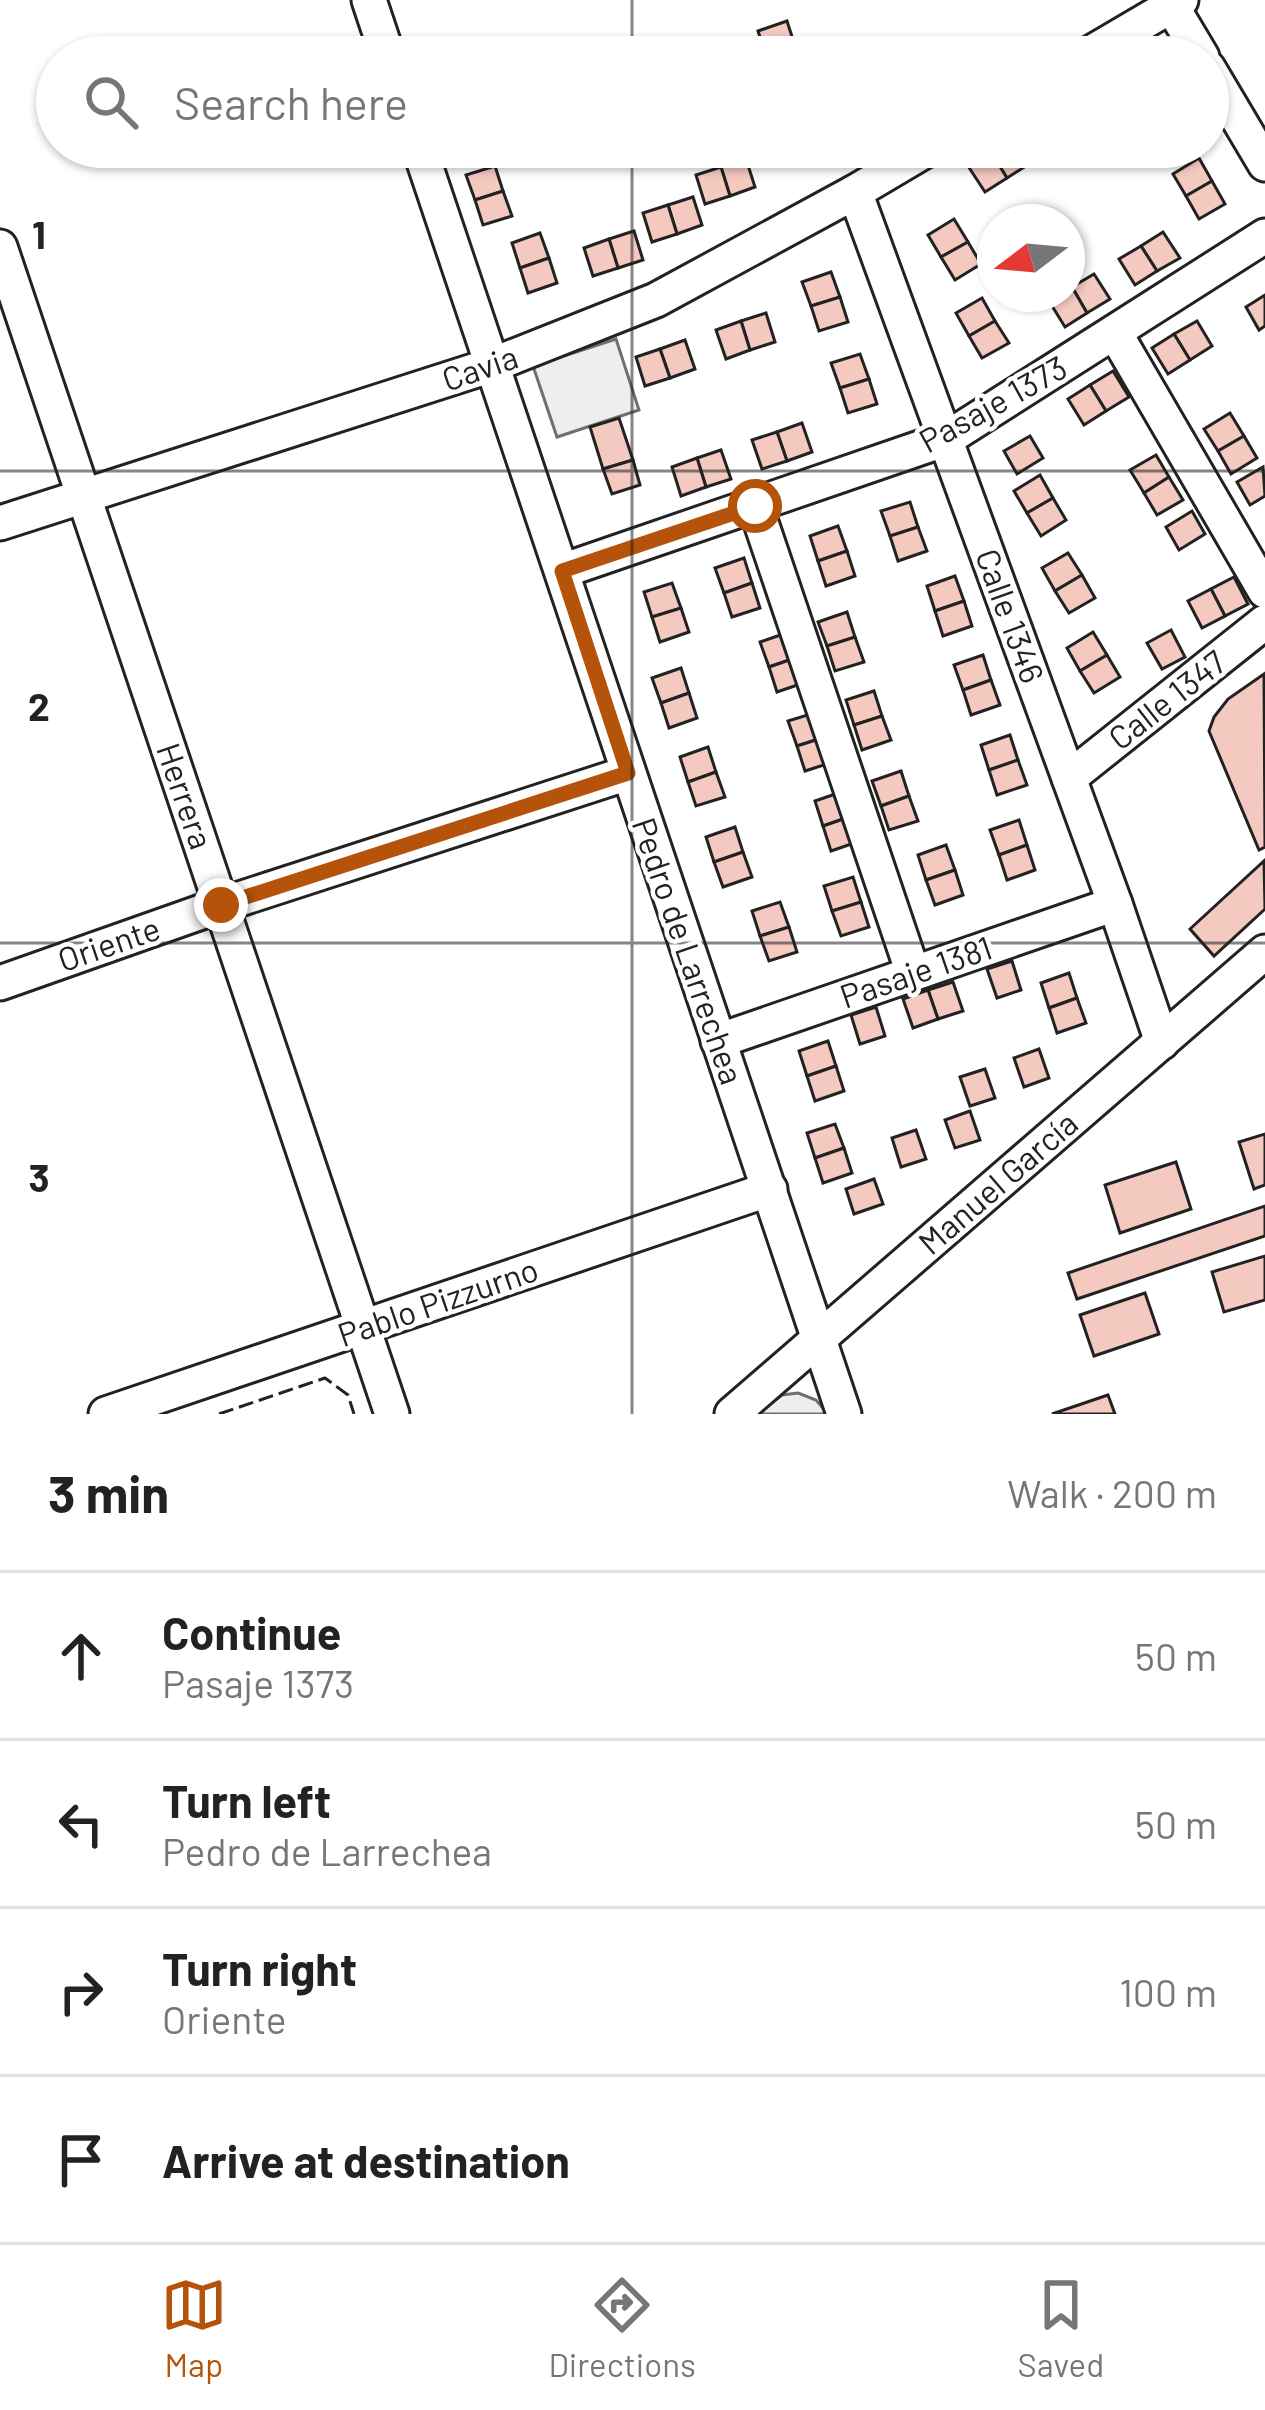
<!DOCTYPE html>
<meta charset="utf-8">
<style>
body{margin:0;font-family:Barlow,sans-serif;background:#f2f2f2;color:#222}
.compass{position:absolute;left:977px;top:204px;width:108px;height:108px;border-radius:50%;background:#fff;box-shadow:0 3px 9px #0004;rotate:254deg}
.stop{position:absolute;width:36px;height:36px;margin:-27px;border:9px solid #b45309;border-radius:50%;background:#fff}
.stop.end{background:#b45309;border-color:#fff;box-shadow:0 3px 12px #0008}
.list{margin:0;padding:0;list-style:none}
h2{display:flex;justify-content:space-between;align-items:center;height:156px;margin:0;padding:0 48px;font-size:51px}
h2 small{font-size:39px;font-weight:400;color:#767676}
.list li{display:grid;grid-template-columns:78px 1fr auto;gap:36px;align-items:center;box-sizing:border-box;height:168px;padding:0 48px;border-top:3px solid #e0e0e0}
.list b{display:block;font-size:45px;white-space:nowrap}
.list p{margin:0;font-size:39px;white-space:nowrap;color:#767676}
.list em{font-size:39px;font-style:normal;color:#767676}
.icon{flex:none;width:66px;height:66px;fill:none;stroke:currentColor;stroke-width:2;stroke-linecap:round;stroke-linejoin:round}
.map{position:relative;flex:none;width:1265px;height:1414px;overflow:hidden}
.search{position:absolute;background:#fff;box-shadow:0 3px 9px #0004;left:36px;right:36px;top:36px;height:132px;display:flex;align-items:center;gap:30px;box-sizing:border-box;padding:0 42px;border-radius:66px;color:#767676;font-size:45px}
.sheet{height:828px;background:#fff}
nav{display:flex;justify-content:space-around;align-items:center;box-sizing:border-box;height:168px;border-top:3px solid #e0e0e0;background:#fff;font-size:33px;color:#767676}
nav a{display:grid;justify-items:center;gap:6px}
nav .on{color:#b45309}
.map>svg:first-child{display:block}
.green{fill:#eee;stroke:#6f6f6f;stroke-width:3}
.building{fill:#f3c9c0;stroke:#222;stroke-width:3}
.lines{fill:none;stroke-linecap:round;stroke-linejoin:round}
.minor-casing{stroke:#222;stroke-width:39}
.minor{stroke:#fff;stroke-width:33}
.fence{stroke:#222;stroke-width:3;stroke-dasharray:15 6;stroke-linecap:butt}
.route{stroke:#b45309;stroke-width:15}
.grid{fill:none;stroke:#222;stroke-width:3;stroke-opacity:0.55}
.labels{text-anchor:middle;stroke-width:9;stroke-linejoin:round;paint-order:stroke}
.street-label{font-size:33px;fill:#222;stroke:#fff}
.grid-label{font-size:39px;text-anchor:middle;font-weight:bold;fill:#222;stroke:#fff;stroke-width:9;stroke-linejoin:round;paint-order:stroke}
</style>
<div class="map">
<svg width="1265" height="1414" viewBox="0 0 1265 1414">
<rect width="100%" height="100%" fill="#fff"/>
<!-- green -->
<g class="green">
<polygon points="616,339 639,410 557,437 533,366"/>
<polygon points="798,1393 816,1400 828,1414 757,1414 782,1395"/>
</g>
<!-- building -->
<g class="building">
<polygon points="787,21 795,46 766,56 758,31"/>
<polygon points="721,46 725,57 693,57 692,56"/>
<polygon points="795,46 799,57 767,57 766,56"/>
<polygon points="786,147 814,147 816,153 791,161"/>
<polygon points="999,147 1018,147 1029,164 1007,178 991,152"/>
<polygon points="991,152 1007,178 985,192 968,166"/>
<polygon points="1199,158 1212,181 1186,196 1173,174"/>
<polygon points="746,159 755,187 730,196 721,167"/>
<polygon points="495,166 503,191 475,200 466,175"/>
<polygon points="721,167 730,196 705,204 696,175"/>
<polygon points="1212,181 1225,204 1199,219 1186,196"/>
<polygon points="503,191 512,216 483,225 475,200"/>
<polygon points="693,197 702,225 677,234 668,205"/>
<polygon points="668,205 677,234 652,242 643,213"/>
<polygon points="954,219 968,242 941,257 928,235"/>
<polygon points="634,231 643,260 618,268 609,239"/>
<polygon points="1163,232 1180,258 1157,271 1141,246"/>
<polygon points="540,233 549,258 520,268 512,243"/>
<polygon points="609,239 618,268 593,276 584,248"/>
<polygon points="968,242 981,264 955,280 941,257"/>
<polygon points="1141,246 1157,271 1135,285 1119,259"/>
<polygon points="549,258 557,283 528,293 520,268"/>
<polygon points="831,272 840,297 811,306 802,282"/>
<polygon points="1094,274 1110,299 1087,313 1072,287"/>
<polygon points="1072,287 1087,313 1065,327 1049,301 1060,294 1067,294 1067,290"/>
<polygon points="1265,295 1265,326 1259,330 1246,307"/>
<polygon points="840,297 848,322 819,331 811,306"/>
<polygon points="982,298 995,321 969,336 956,313"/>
<polygon points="766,313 775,342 750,350 741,321"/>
<polygon points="741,321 750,350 726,359 716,330"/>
<polygon points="995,321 1009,343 982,358 969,336"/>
<polygon points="1197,321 1212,346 1190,360 1174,334"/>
<polygon points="1174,334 1190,360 1168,374 1152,348"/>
<polygon points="685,340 695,369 670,378 660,349"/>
<polygon points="660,349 670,378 645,386 636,357"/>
<polygon points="860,354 869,379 840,388 831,363"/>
<polygon points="1113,371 1129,397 1106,411 1090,385"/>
<polygon points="869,379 877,404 848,413 840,388"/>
<polygon points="1090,385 1106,411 1084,425 1068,399"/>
<polygon points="1230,413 1244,436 1218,451 1204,429"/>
<polygon points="619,418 633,460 603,469 590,427"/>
<polygon points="802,423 812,452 787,461 777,432"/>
<polygon points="777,432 787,461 762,469 752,440"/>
<polygon points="1030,436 1043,458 1017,474 1004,451"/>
<polygon points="1244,436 1257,458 1231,474 1218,451"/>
<polygon points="721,450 731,479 706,487 697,458"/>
<polygon points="1156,455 1169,477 1144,493 1130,470"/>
<polygon points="697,458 706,487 681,496 672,467"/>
<polygon points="633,460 640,485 612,494 603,469"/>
<polygon points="1263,467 1265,496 1250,505 1237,482"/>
<polygon points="1040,475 1053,498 1027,513 1014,491"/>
<polygon points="1169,477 1183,500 1157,515 1144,493"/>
<polygon points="1053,498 1066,520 1041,536 1027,513"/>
<polygon points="910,502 918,527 890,536 881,511"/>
<polygon points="1192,511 1205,534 1179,550 1166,527"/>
<polygon points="838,526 847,551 818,561 810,536"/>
<polygon points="918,527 927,551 898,561 890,536"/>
<polygon points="847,551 855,576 826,586 818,561"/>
<polygon points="1068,553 1082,575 1055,591 1042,568"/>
<polygon points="744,558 752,583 724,593 715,568"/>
<polygon points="1082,575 1095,598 1069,613 1055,591"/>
<polygon points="955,576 964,601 935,611 927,586"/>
<polygon points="1234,577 1248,604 1225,616 1211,589"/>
<polygon points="672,583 681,608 652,617 644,592"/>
<polygon points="752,583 760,608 732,617 724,593"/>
<polygon points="1211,589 1225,616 1202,628 1188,601"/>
<polygon points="964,601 972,626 943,636 935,611"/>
<polygon points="681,608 689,632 660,642 652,617"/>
<polygon points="847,612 855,637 827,646 818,622"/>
<polygon points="1171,630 1185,657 1162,669 1147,643"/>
<polygon points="789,632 798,657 769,667 760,642"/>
<polygon points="1093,632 1107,655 1080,671 1067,648"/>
<polygon points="855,637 864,662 835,671 827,646"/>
<polygon points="983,655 991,680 963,690 954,665"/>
<polygon points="1107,655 1120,677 1094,693 1080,671"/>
<polygon points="798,657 806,682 777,692 769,667"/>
<polygon points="681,668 689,693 661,703 652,678"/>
<polygon points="1264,674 1265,847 1259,850 1209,731 1214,717 1228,699"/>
<polygon points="991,680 1000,705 971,715 963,690"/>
<polygon points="874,691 882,716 854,725 846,700"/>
<polygon points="689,693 697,718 669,728 661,703"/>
<polygon points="817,712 825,737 797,746 788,721"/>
<polygon points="882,716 891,740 862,750 854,725"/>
<polygon points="1010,735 1018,760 989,770 981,745"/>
<polygon points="825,737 833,762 805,771 797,746"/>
<polygon points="708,747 716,772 688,782 680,757"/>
<polygon points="1018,760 1027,785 997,795 989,770"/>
<polygon points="901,771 909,796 881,806 872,781"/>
<polygon points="716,772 725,797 696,806 688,782"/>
<polygon points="844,791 852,816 823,826 815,801"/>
<polygon points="909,796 918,821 889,830 881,806"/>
<polygon points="852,816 860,841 831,851 823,826"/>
<polygon points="1019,820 1027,845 999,855 990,830"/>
<polygon points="735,827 743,852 714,862 706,837"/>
<polygon points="946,845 955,870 926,880 918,855"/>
<polygon points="1027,845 1035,870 1007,880 999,855"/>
<polygon points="743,852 752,877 723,887 714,862"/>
<polygon points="1264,861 1265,909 1214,956 1190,929"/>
<polygon points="955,870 963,895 935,905 926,880"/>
<polygon points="853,877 861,902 832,911 824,886"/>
<polygon points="780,902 789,927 760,936 752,911"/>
<polygon points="861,902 869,927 841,936 832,911"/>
<polygon points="789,927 797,952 769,961 760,936"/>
<polygon points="1012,961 1021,990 997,998 987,969"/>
<polygon points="1069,973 1077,998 1049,1008 1041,983"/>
<polygon points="953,982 963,1011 938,1019 928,990"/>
<polygon points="928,990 938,1019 913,1028 903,999"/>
<polygon points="1077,998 1086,1023 1057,1033 1049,1008"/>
<polygon points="876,1007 885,1036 860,1044 851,1015"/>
<polygon points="828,1041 836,1066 807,1076 799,1051"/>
<polygon points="1039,1049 1049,1078 1024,1087 1014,1058"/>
<polygon points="836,1066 844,1091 815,1101 807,1076"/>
<polygon points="985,1069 995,1098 970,1106 960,1077"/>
<polygon points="970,1111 980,1140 955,1148 945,1120"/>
<polygon points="835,1124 844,1148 815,1158 807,1133"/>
<polygon points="916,1130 926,1159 901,1167 892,1138"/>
<polygon points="1265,1134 1265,1185 1254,1189 1239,1142"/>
<polygon points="844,1148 852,1173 823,1183 815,1158"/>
<polygon points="1176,1162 1191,1209 1120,1233 1105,1185"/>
<polygon points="874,1179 883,1204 854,1214 846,1189"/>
<polygon points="1265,1206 1265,1236 1077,1299 1068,1273"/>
<polygon points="1265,1256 1265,1300 1224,1312 1212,1272"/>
<polygon points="1145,1293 1159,1334 1094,1356 1080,1315"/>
<polygon points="1108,1395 1115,1414 1052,1414"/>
</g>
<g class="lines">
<!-- minor casing -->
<g class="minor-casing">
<g id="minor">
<polyline points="369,0 388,57"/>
<polyline points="1168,0 1202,57"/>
<polyline points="1084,57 1181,0"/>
<polyline points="1208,68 1265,164"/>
<polyline points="419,147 844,1414"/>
<polyline points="855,192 1115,904 1162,1042"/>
<polyline points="0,247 392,1414"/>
<polyline points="1115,333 1265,591"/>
<polyline points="755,505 913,973"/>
<polyline points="0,523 492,365 656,300 855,192 931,147"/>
<polyline points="562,571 946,439 1265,236"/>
<polyline points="1069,778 1265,622"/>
<polyline points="0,983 221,905 628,773"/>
<polyline points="718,1041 1115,904"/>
<polyline points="106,1414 770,1189"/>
<polyline points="732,1414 1265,952"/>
</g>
</g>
<!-- minor -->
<use href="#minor" class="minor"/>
<!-- fence -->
<polyline class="fence" points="219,1414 325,1378 348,1395 354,1414"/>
</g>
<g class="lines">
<!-- route -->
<polyline class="route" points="221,905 628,773 562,571 755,506"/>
</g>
<!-- grid -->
<path class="grid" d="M 632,0 L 632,57M 632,147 L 632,1414M 0,471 L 1265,471M 0,943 L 1265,943"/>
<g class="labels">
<!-- street labels -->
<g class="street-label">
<text transform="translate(480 368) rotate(-19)" y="12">Cavia</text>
<text transform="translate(993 404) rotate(-29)" y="12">Pasaje 1373</text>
<text transform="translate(1010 616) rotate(70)" y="12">Calle 1346</text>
<text transform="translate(1167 700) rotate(-38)" y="12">Calle 1347</text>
<text transform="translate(185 796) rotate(71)" y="12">Herrera</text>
<text transform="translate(109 944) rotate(-19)" y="12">Oriente</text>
<text transform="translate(688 951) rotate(71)" y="12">Pedro de Larrechea</text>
<text transform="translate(916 972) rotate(-19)" y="12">Pasaje 1381</text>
<text transform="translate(998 1183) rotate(-41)" y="12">Manuel García</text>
<text transform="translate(438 1302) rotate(-19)" y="12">Pablo Pizzurno</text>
</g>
</g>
<g class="grid-label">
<text x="39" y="249">1</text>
<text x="39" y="721">2</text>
<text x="39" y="1192">3</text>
</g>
</svg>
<svg class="compass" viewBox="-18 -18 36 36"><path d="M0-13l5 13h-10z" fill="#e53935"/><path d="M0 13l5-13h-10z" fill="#767676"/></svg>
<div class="stop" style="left:755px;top:506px"></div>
<div class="stop end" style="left:221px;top:905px"></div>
<div class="search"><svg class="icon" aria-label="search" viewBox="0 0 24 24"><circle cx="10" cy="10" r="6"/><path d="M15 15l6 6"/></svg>Search here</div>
</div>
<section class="sheet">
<h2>3 min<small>Walk · 200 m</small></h2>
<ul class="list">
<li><svg class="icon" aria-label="ahead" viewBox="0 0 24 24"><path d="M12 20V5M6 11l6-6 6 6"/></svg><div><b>Continue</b><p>Pasaje 1373</p></div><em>50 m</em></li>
<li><svg class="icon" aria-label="left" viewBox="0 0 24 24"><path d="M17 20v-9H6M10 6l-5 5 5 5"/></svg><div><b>Turn left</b><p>Pedro de Larrechea</p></div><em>50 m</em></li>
<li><svg class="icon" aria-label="right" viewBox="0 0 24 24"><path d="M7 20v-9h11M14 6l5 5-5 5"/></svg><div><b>Turn right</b><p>Oriente</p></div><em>100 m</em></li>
<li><svg class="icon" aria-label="arrive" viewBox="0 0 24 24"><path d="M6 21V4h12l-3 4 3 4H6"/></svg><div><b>Arrive at destination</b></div></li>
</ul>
</section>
<nav>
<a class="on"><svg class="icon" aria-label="map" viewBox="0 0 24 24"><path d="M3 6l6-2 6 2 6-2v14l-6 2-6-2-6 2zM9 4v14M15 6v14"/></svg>Map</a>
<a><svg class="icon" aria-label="directions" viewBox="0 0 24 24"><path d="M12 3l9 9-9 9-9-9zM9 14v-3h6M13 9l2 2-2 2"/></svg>Directions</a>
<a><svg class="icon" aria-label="saved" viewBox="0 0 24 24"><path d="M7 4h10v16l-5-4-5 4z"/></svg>Saved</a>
</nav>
